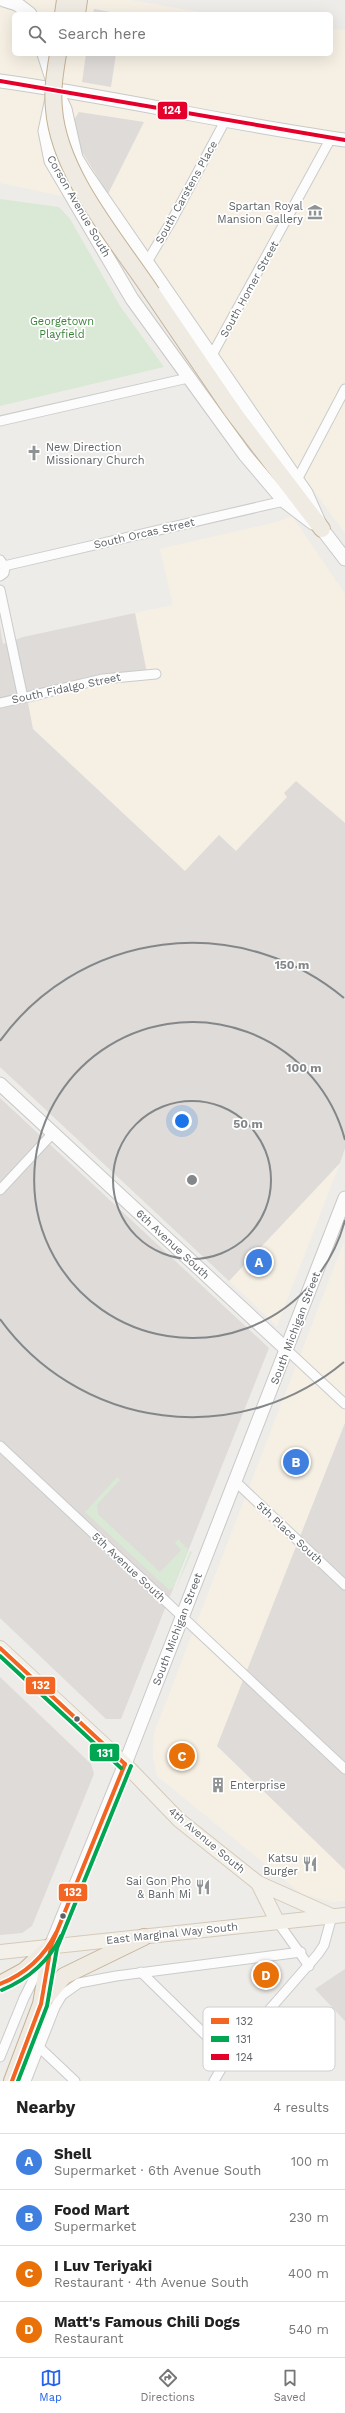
<!DOCTYPE html>
<meta charset="utf-8">
<style>
body{margin:0;font-family:"Work Sans",sans-serif;background:#f6f6f6;color:#222}
.you{position:absolute;left:182px;top:1121px;width:14px;height:14px;margin:-10px;border:3px solid #fff;border-radius:50%;background:#1a73e8;box-shadow:0 0 0 6px #1a73e833}
.badge{display:grid;place-items:center;width:26px;height:26px;border-radius:50%;background:#2563eb;color:#fff;font-size:13px;font-weight:700}
.pin{position:absolute;translate:-50% -50%;border:2px solid #fff;box-shadow:0 1px 4px #0006}
.list{margin:0;padding:0;list-style:none}
h2{display:flex;justify-content:space-between;align-items:center;height:52px;margin:0;padding:0 16px;font-size:17px}
h2 small{font-size:13px;font-weight:400;color:#767676}
.list li{display:grid;grid-template-columns:26px 1fr auto;gap:12px;align-items:center;box-sizing:border-box;height:56px;padding:0 16px;border-top:1px solid #e0e0e0}
.list b{display:block;font-size:15px;white-space:nowrap}
.list p{margin:0;font-size:13px;white-space:nowrap;color:#767676}
.list em{font-size:13px;font-style:normal;color:#767676}
.icon{flex:none;width:22px;height:22px;fill:none;stroke:currentColor;stroke-width:2;stroke-linecap:round;stroke-linejoin:round}
.map{position:relative;flex:none;width:345px;height:2081px;overflow:hidden}
.search{position:absolute;background:#fff;box-shadow:0 4px 16px #0002;left:12px;right:12px;top:12px;height:44px;display:flex;align-items:center;gap:10px;box-sizing:border-box;padding:0 14px;border-radius:6px;color:#767676;font-size:15px}
.sheet{height:276px;background:#fff}
nav{display:flex;justify-content:space-around;align-items:center;box-sizing:border-box;height:56px;border-top:1px solid #e0e0e0;background:#fff;font-size:11px;color:#767676}
nav a{display:grid;justify-items:center;gap:2px}
nav .on{color:#2563eb}
.map>svg:first-child{display:block}
.commercial{fill:#f6f0e4}
.industrial{fill:#dedbd9}
.green{fill:#d9e9d5}
.lines{fill:none;stroke-linecap:round;stroke-linejoin:round}
.street-casing{stroke:#cacbcb;stroke-width:11}
.secondary-casing{stroke:#c8c9c8;stroke-width:15}
.primary-casing{stroke:#d4cab9;stroke-width:16}
.highway-casing{stroke:#c5b397;stroke-width:18}
.street{stroke:#fcfcfc;stroke-width:9}
.secondary{stroke:#fcfcfc;stroke-width:13}
.primary{stroke:#f3f0e9;stroke-width:14}
.highway{stroke:#efebe3;stroke-width:16}
.highway-bridge-casing{stroke:#c5b397;stroke-width:18;stroke-linecap:butt}
.highway-bridge{stroke:#efebe3;stroke-width:16}
.bus-1-casing{stroke:#fff;stroke-width:7}
.bus-2-casing{stroke:#fff;stroke-width:7}
.bus-3-casing{stroke:#fff;stroke-width:7}
.bus-1{stroke:#f26522;stroke-width:4}
.bus-2{stroke:#00a651;stroke-width:4}
.bus-3{stroke:#e4002b;stroke-width:4}
.ring{fill:none;stroke:#848789;stroke-width:2}
.bus-dot{fill:#5e6367;stroke:#fff;stroke-width:1.5}
.labels{text-anchor:middle;stroke-width:3.5;stroke-linejoin:round;paint-order:stroke}
.street-label{font-size:11px;fill:#5e6367;stroke:#fff}
.poi-label{font-size:11px;fill:#5e6367;stroke:#fff;text-anchor:end}
.park-label{font-size:11px;fill:#3b823a;stroke:#fff}
.key{fill:#fff;stroke:#cfd0d1;stroke-width:1}
.key-label{font-size:11px;fill:#5e6367}
.centre{fill:#848789;stroke:#fff;stroke-width:2}
.ring-label{font-size:12px;text-anchor:middle;font-weight:bold;fill:#848789;stroke:#fff;stroke-width:3.5;stroke-linejoin:round;paint-order:stroke}
.line-badge{stroke:#fff;stroke-width:1.5}
.badge-label{font-size:11px;text-anchor:middle;font-weight:bold;fill:#fff}
</style>
<div class="map">
<svg width="345" height="2081" viewBox="0 0 345 2081">
<rect width="100%" height="100%" fill="#eeece9"/>
<!-- commercial -->
<g class="commercial">
<polygon points="0,0 130,0 212,14 14,14 14,54 331,54 331,29 345,30 345,533 147,262 120,208 0,183"/>
<polygon points="292,516 345,594 345,823 329,808 327,810 284,793 288,797 236,852 219,836 185,872 33,729 28,703 146,673 135,613 173,605 160,549 277,522"/>
<polygon points="340,1163 277,1326 229,1281"/>
<polygon points="344,1242 345,1423 217,1746 345,1870 345,1901 332,1902 302,1894 157,1776 153,1757 154,1733"/>
</g>
<!-- industrial -->
<g class="industrial">
<polygon points="94,9 122,14 93,14"/>
<polygon points="86,54 116,54 111,87 82,82"/>
<polygon points="79,112 144,122 108,194 82,152 74,123 75,118"/>
<polygon points="135,613 147,673 28,703 33,729 185,871 219,835 236,851 287,797 284,793 296,781 345,823 345,1148 340,1163 229,1281 0,1067 0,626 3,644 23,637"/>
<polygon points="0,1098 269,1348 121,1719 106,1719 0,1618"/>
<polygon points="345,1423 345,1870 217,1746"/>
<polygon points="0,1677 91,1764 94,1774 32,1926 22,1933 0,1935"/>
<polygon points="345,1969 345,2021 315,1989"/>
</g>
<!-- green -->
<g class="green">
<polygon points="0,199 59,207 70,219 120,306 164,367 0,406"/>
<polygon points="117,1477 120,1480 97,1505 98,1514 160,1572 181,1550 175,1543 178,1539 188,1549 173,1588 169,1590 85,1512"/>
<polygon points="190,1551 192,1552 175,1591"/>
</g>
<g class="lines">
<!-- street casing -->
<g class="street-casing">
<g id="street">
<polyline points="147,262 172,220 225,121"/>
<polyline points="212,355 331,138"/>
<polyline points="0,421 188,378"/>
<polyline points="297,480 345,389"/>
<polyline points="0,560 5,567 4,573 0,576"/>
<polyline points="4,566 284,501"/>
<polyline points="0,590 23,698"/>
<polyline points="0,703 103,679 156,674"/>
<polyline points="0,1190 53,1133"/>
<polyline points="286,1349 345,1404"/>
<polyline points="0,1446 345,1769"/>
<polyline points="235,1481 345,1585"/>
<polyline points="277,1921 309,1966"/>
<polyline points="141,1972 228,2057"/>
<polyline points="40,2048 75,2081"/>
<polyline points="0,2057 24,1998 44,1958"/>
<polyline points="26,2081 55,2007 62,1995 79,1983 116,1976 301,1952"/>
<polyline points="214,2081 228,2057 318,1954 324,1945 332,1916"/>
</g>
</g>
<!-- secondary casing -->
<g class="secondary-casing">
<g id="secondary">
<polyline points="4,0 17,4 30,14"/>
<polyline points="44,54 55,88 65,109 76,158 84,171 297,480 306,493 322,529 345,559"/>
<path d="M 0,81 C 116,97 229,124 345,140"/>
<polyline points="52,98 45,131 51,161 132,299 245,455 284,501 313,523"/>
<polyline points="0,1084 286,1349"/>
<polyline points="51,1946 125,1764 345,1198"/>
</g>
</g>
<!-- primary casing -->
<g class="primary-casing">
<g id="primary">
<polyline points="0,1648 125,1764 179,1820 258,1883 332,1916"/>
<polyline points="258,1883 277,1921"/>
<polyline points="0,1952 345,1915"/>
</g>
</g>
<!-- highway casing -->
<g class="highway-casing">
<g id="highway">
<polyline points="63,14 65,0"/>
<polyline points="77,14 79,0"/>
<polyline points="152,293 232,411 322,529"/>
<polyline points="0,1984 24,1971 51,1946"/>
<polyline points="42,2002 64,1976 144,1937"/>
<polyline points="12,2081 41,2004 51,1946"/>
</g>
</g>
<!-- street -->
<use href="#street" class="street"/>
<!-- secondary -->
<use href="#secondary" class="secondary"/>
<!-- primary -->
<use href="#primary" class="primary"/>
<!-- highway -->
<use href="#highway" class="highway"/>
<!-- highway-bridge casing -->
<g class="highway-bridge-casing">
<path id="highway-bridge" d="M 58,54 C 55,72 52,90 54,109 C 59,174 116,239 152,293"/>
</g>
<!-- highway-bridge -->
<use href="#highway-bridge" class="highway-bridge"/>
<!-- bus-1 casing -->
<g class="bus-1-casing">
<g id="bus-1">
<polyline points="0,1648 125,1764"/>
<path d="M 0,1984 C 25,1974 44,1957 56,1933"/>
<polyline points="12,2081 41,2004 51,1946 125,1764"/>
</g>
</g>
<!-- bus-2 casing -->
<g class="bus-2-casing">
<g id="bus-2">
<polyline points="0,1656 121,1768"/>
<path d="M 2,1990 C 28,1979 49,1961 61,1936"/>
<polyline points="18,2081 47,2006 57,1948 131,1766"/>
</g>
</g>
<!-- bus-3 casing -->
<g class="bus-3-casing">
<polyline id="bus-3" points="0,81 345,140"/>
</g>
<!-- bus-1 -->
<use href="#bus-1" class="bus-1"/>
<!-- bus-2 -->
<use href="#bus-2" class="bus-2"/>
<!-- bus-3 -->
<use href="#bus-3" class="bus-3"/>
</g>
<!-- distance rings -->
<g class="ring">
<circle cx="192" cy="1180" r="79"/>
<path d="M345 1220A158 158 0 1 1 345 1140"/>
<path d="M344 1362A237 237 0 0 1 0 1319M0 1041A237 237 0 0 1 344 998"/>
</g>
<!-- icons -->
<defs>
<g id="museum-bare" transform="scale(1.2)"><path d="M0-6L6-3V-2H-6V-3ZM-5-1h2V3h-2ZM-1-1h2V3h-2ZM3-1h2V3H3ZM-6 4H6V6H-6Z" fill="#909394" stroke="#fff" stroke-width="2.5" paint-order="stroke"/></g>
<g id="church-bare" transform="scale(1.2)"><path d="M-1.2-6h2.4v3.5h3.3v2.4h-3.3V6h-2.4V-.1h-3.3v-2.4h3.3Z" fill="#909394" stroke="#fff" stroke-width="2.5" paint-order="stroke"/></g>
<g id="building-bare" transform="scale(1.2)"><path d="M-4-6H4V6H1V3H-1V6H-4ZM-2.5-4.3h1.7v1.8h-1.7ZM.8-4.3h1.7v1.8H.8ZM-2.5-1h1.7V.8h-1.7ZM.8-1h1.7V.8H.8Z" fill="#909394" stroke="#fff" stroke-width="2.5" paint-order="stroke"/></g>
<g id="restaurant-bare" transform="scale(1.2)"><path d="M-5-6h1v4h1v-4h1v4h1v-4h1v5L-1.5 .5V6h-2V.5L-5-1ZM5-6V6H3V1.5H1.5Q1.5-4 5-6Z" fill="#909394" stroke="#fff" stroke-width="2.5" paint-order="stroke"/></g>
</defs>
<g fill-rule="evenodd">
<use href="#museum-bare" x="315" y="212"/>
<use href="#church-bare" x="34" y="453"/>
<use href="#building-bare" x="218" y="1785"/>
<use href="#restaurant-bare" x="310" y="1864"/>
<use href="#restaurant-bare" x="203" y="1887"/>
</g>
<!-- markers -->
<g class="bus-dot">
<circle cx="77" cy="1719" r="3.5"/>
<circle cx="63" cy="1916" r="3.5"/>
</g>
<g class="labels">
<!-- street labels -->
<g class="street-label">
<text transform="translate(186 192) rotate(-61)" y="4">South Carstens Place</text>
<text transform="translate(79 206) rotate(60)" y="4">Corson Avenue South</text>
<text transform="translate(249 289) rotate(-61)" y="4">South Homer Street</text>
<text transform="translate(144 533) rotate(-13)" y="4">South Orcas Street</text>
<text transform="translate(66 688) rotate(-12)" y="4">South Fidalgo Street</text>
<text transform="translate(173 1244) rotate(43)" y="4">6th Avenue South</text>
<text transform="translate(295 1328) rotate(-69)" y="4">South Michigan Street</text>
<text transform="translate(290 1533) rotate(43)" y="4">5th Place South</text>
<text transform="translate(129 1567) rotate(43)" y="4">5th Avenue South</text>
<text transform="translate(177 1629) rotate(-69)" y="4">South Michigan Street</text>
<text transform="translate(207 1840) rotate(40)" y="4">4th Avenue South</text>
<text transform="translate(172 1933) rotate(-6)" y="4">East Marginal Way South</text>
</g>
<!-- poi labels -->
<g class="poi-label">
<text x="303" y="210">Spartan Royal<tspan x="303" dy="13">Mansion Gallery</tspan></text>
<text x="46" y="451" text-anchor="start">New Direction<tspan x="46" dy="13">Missionary Church</tspan></text>
<text x="230" y="1789" text-anchor="start">Enterprise</text>
<text x="298" y="1862">Katsu<tspan x="298" dy="13">Burger</tspan></text>
<text x="191" y="1885">Sai Gon Pho<tspan x="191" dy="13">&amp; Banh Mi</tspan></text>
</g>
<!-- park labels -->
<g class="park-label">
<text x="62" y="325">Georgetown<tspan x="62" dy="13">Playfield</tspan></text>
</g>
</g>
<!-- legend -->
<rect x="203" y="2007" width="132" height="64" rx="6" class="key"/>
<rect x="211" y="2018" width="18" height="6" fill="#f26522"/>
<rect x="211" y="2036" width="18" height="6" fill="#00a651"/>
<rect x="211" y="2054" width="18" height="6" fill="#e4002b"/>
<g class="key-label">
<text x="236" y="2025">132</text>
<text x="236" y="2043">131</text>
<text x="236" y="2061">124</text>
</g>
<circle cx="192" cy="1180" r="6" class="centre"/>
<g class="ring-label">
<text x="292" y="969">150 m</text>
<text x="304" y="1072">100 m</text>
<text x="248" y="1128">50 m</text>
</g>
<g class="line-badge">
<rect x="157" y="101" width="31" height="19" rx="4" fill="#e4002b"/>
<rect x="25" y="1676" width="31" height="19" rx="4" fill="#f26522"/>
<rect x="89" y="1743" width="31" height="19" rx="4" fill="#00a651"/>
<rect x="58" y="1883" width="30" height="19" rx="4" fill="#f26522"/>
</g>
<g class="badge-label">
<text x="172" y="114">124</text>
<text x="41" y="1689">132</text>
<text x="105" y="1757">131</text>
<text x="73" y="1896">132</text>
</g>
</svg>
<div class="you"></div>
<div class="pin badge" style="left:259px;top:1262px;background:#3f7fe0">A</div>
<div class="pin badge" style="left:296px;top:1462px;background:#3f7fe0">B</div>
<div class="pin badge" style="left:182px;top:1756px;background:#e8710a">C</div>
<div class="pin badge" style="left:266px;top:1975px;background:#e8710a">D</div>
<div class="search"><svg class="icon" aria-label="search" viewBox="0 0 24 24"><circle cx="10" cy="10" r="6"/><path d="M15 15l6 6"/></svg>Search here</div>
</div>
<section class="sheet">
<h2>Nearby<small>4 results</small></h2>
<ul class="list">
<li><span class="badge" style="background:#3f7fe0">A</span><div><b>Shell</b><p>Supermarket · 6th Avenue South</p></div><em>100 m</em></li>
<li><span class="badge" style="background:#3f7fe0">B</span><div><b>Food Mart</b><p>Supermarket</p></div><em>230 m</em></li>
<li><span class="badge" style="background:#e8710a">C</span><div><b>I Luv Teriyaki</b><p>Restaurant · 4th Avenue South</p></div><em>400 m</em></li>
<li><span class="badge" style="background:#e8710a">D</span><div><b>Matt's Famous Chili Dogs</b><p>Restaurant</p></div><em>540 m</em></li>
</ul>
</section>
<nav>
<a class="on"><svg class="icon" aria-label="map" viewBox="0 0 24 24"><path d="M3 6l6-2 6 2 6-2v14l-6 2-6-2-6 2zM9 4v14M15 6v14"/></svg>Map</a>
<a><svg class="icon" aria-label="directions" viewBox="0 0 24 24"><path d="M12 3l9 9-9 9-9-9zM9 14v-3h6M13 9l2 2-2 2"/></svg>Directions</a>
<a><svg class="icon" aria-label="saved" viewBox="0 0 24 24"><path d="M7 4h10v16l-5-4-5 4z"/></svg>Saved</a>
</nav>
